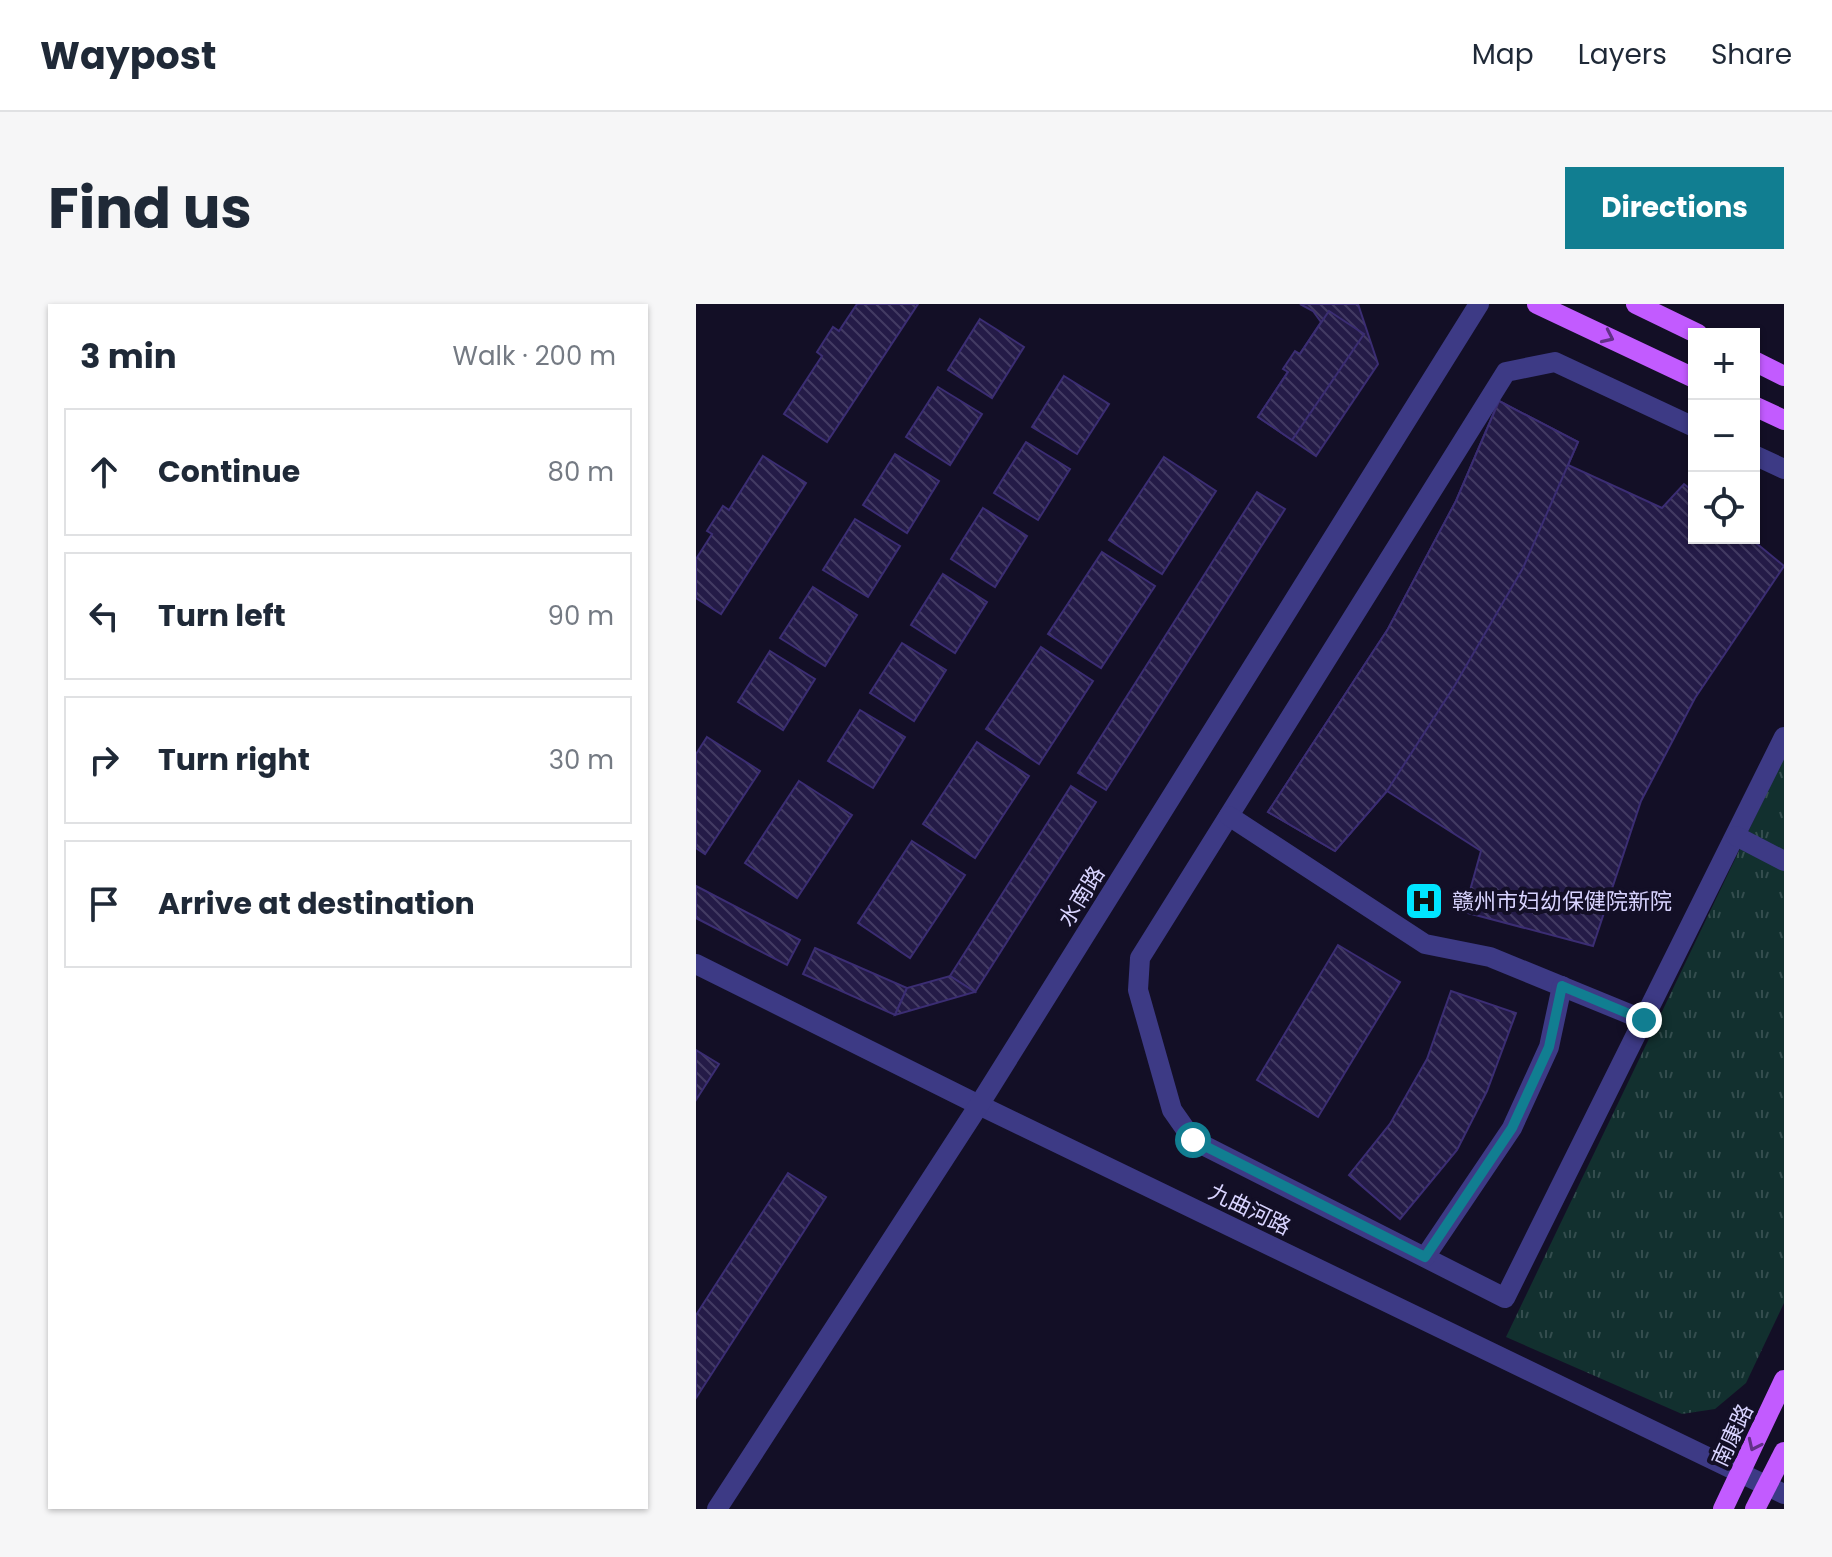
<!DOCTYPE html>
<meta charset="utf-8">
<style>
body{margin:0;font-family:Poppins,"Noto Sans SC",sans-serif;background:#f6f6f7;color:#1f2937}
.controls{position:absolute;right:24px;top:24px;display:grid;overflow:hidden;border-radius:0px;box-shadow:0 2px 6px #0004}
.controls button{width:72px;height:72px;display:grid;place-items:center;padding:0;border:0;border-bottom:2px solid #e0e1e3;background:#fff;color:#1f2937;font:40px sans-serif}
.stop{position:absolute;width:24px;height:24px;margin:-18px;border:6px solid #117e91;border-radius:50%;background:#fff}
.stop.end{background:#117e91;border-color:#fff;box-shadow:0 2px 8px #0008}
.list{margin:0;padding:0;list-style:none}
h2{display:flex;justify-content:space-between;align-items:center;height:104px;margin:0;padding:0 32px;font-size:34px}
h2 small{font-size:26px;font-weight:400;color:#747a83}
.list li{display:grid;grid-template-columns:52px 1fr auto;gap:24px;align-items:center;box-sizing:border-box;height:128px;margin:0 16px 16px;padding:0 16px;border:2px solid #e0e1e3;border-radius:0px}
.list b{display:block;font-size:30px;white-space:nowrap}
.list em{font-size:26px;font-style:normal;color:#747a83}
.icon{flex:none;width:44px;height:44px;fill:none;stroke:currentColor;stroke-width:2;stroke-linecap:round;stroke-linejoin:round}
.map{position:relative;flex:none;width:1088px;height:1205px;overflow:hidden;border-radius:0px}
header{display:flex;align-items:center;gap:48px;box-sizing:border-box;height:112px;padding:0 40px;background:#fff;border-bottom:2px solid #e0e1e3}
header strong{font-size:38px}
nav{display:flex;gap:44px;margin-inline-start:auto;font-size:28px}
.intro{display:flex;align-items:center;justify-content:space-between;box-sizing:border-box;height:192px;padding:0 48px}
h1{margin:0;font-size:56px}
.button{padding:20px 36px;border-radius:0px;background:#117e91;color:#fff;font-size:28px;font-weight:700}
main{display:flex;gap:48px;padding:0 48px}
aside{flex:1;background:#fff;border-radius:0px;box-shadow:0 2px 6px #0004}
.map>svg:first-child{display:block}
.park{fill:url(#park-tufts)}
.building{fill:url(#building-back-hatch);stroke:#3b2d73;stroke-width:2}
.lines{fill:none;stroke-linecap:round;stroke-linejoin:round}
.minor{stroke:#3d3a85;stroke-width:20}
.major{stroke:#c25bff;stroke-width:20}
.oneway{stroke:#623188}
.route{stroke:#117e91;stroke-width:10}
.labels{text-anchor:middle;stroke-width:8;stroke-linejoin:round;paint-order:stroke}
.street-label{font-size:22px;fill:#d9d4ff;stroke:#130f26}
.poi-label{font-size:22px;fill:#d9d4ff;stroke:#130f26;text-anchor:start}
</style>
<header>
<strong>Waypost</strong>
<nav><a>Map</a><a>Layers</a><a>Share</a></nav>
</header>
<div class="intro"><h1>Find us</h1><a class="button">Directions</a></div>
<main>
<aside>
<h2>3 min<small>Walk · 200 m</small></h2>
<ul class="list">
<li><svg class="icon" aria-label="ahead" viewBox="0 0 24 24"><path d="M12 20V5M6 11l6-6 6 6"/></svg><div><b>Continue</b></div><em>80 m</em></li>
<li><svg class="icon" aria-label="left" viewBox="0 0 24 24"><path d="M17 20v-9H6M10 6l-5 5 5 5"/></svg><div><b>Turn left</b></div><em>90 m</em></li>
<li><svg class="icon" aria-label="right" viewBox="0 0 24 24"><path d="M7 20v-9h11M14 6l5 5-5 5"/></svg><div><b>Turn right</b></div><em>30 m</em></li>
<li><svg class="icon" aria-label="arrive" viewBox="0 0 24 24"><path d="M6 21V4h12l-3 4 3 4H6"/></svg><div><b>Arrive at destination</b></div></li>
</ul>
</aside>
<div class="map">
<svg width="1088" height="1205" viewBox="0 0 1088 1205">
<defs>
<pattern id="park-tufts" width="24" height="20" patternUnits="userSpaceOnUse" patternTransform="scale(2)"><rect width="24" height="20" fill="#12302f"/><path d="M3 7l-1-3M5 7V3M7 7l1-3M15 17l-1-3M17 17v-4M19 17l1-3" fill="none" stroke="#344d4e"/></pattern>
<pattern id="building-back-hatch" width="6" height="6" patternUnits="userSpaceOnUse" patternTransform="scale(2)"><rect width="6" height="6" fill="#241b47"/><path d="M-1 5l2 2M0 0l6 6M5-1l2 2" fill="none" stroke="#433b63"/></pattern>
</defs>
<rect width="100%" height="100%" fill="#130f26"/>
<!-- park -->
<polygon class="park" points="1088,453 1088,999 1050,1079 1019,1105 986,1110 810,1033"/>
<!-- building -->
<g class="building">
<polygon points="161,0 222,0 131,138 88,110 126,52 121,48 137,23 143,27"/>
<polygon points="604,0 662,0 682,60 620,152 562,113 625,18 617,7"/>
<polygon points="633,7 668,30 596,136 562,113 592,68 587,65 599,47 604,50"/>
<polygon points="284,15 328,43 296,94 252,66"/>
<polygon points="368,72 413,100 381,150 336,123"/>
<polygon points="242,83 286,110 254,161 210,133"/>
<polygon points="803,97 882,138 872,161 966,204 988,180 998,188 998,234 1054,234 1088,262 999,394 945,497 897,642 768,608 785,547 691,487 639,547 572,508 692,325 760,197"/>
<polygon points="803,97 882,138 827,264 759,381 691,487 639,547 572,508 692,325 760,197"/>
<polygon points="330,138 374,165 342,216 298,189"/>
<polygon points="199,150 243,177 211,229 167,201"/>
<polygon points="67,152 110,179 25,310 0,294 0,255 16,230 11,227 27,202 33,206"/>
<polygon points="468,153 520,187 466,270 413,236"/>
<polygon points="561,188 589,205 410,486 382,469"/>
<polygon points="287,204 331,232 299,283 255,255"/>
<polygon points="159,215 204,242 172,293 127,266"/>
<polygon points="406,248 459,282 405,364 352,330"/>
<polygon points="247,270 291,298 259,349 215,321"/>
<polygon points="117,283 161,311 129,362 84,334"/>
<polygon points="206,339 250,366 218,417 174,389"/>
<polygon points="345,343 397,377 343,460 290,425"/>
<polygon points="74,347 119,375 87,426 42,398"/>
<polygon points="164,406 209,433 177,484 132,457"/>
<polygon points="11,433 64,467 9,550 0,544 0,450"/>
<polygon points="281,438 333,472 279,554 227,520"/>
<polygon points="103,477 156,511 101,594 49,559"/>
<polygon points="375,482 400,498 279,688 254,672"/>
<polygon points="216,537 269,571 214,654 162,619"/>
<polygon points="0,582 104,636 91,661 0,614"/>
<polygon points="642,641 704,678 622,813 561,776"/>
<polygon points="119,644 211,684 199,711 107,670"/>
<polygon points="254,672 279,688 199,711 211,684"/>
<polygon points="755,687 820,709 791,787 761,846 704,915 653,871 694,820 731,755"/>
<polygon points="0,746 23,760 0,796"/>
<polygon points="92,869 130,893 0,1094 0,1011"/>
</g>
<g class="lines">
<!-- minor -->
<g class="minor">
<polyline points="998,123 859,58 810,68 444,654 442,686 476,806 497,836 809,994 1088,433"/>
<polyline points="1058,151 1088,165"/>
<polyline points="533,512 729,640 794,653 948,716"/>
<polyline points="1040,532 1088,557"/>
<polyline points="0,660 283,801 1088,1190"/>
<polyline points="729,953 816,824 853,743 866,682"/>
<polyline points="21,1205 283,801 783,0"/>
</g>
<!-- major -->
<g class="major">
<polyline points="841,0 998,74"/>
<polyline points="940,0 1002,30"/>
<polyline points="1058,57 1088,72"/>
<polyline points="1058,102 1088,116"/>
<polyline points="1027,1205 1088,1076"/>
<polyline points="1059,1205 1088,1148"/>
</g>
</g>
<!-- one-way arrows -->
<defs><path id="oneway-chevron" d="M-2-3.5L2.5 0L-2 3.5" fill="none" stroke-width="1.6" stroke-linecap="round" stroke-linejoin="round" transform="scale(2)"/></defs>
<g class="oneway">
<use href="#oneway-chevron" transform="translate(912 33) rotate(25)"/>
<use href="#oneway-chevron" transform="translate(1058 1141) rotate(115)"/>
</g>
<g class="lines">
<!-- route -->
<polyline class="route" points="497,836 729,953 816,824 853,743 866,682 948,716"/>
</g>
<!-- icons -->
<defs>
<g id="hospital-square" transform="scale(2)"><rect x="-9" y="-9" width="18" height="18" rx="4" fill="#00e5ff" stroke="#130f26"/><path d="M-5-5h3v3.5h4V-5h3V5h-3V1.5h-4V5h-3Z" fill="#111"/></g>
</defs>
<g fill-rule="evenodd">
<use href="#hospital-square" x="728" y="597"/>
</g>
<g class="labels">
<!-- street labels -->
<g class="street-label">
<text transform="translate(385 592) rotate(-58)" y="8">水南路</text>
<text transform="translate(554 905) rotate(26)" y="8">九曲河路</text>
<text transform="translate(1036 1131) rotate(-65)" y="8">南康路</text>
</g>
<!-- poi labels -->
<g class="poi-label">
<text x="756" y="605">赣州市妇幼保健院新院</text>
</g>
</g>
</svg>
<div class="controls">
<button>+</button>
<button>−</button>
<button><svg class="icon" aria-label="locate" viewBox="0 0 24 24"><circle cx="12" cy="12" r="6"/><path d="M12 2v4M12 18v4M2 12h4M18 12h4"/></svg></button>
</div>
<div class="stop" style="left:497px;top:836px"></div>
<div class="stop end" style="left:948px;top:716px"></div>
</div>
</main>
